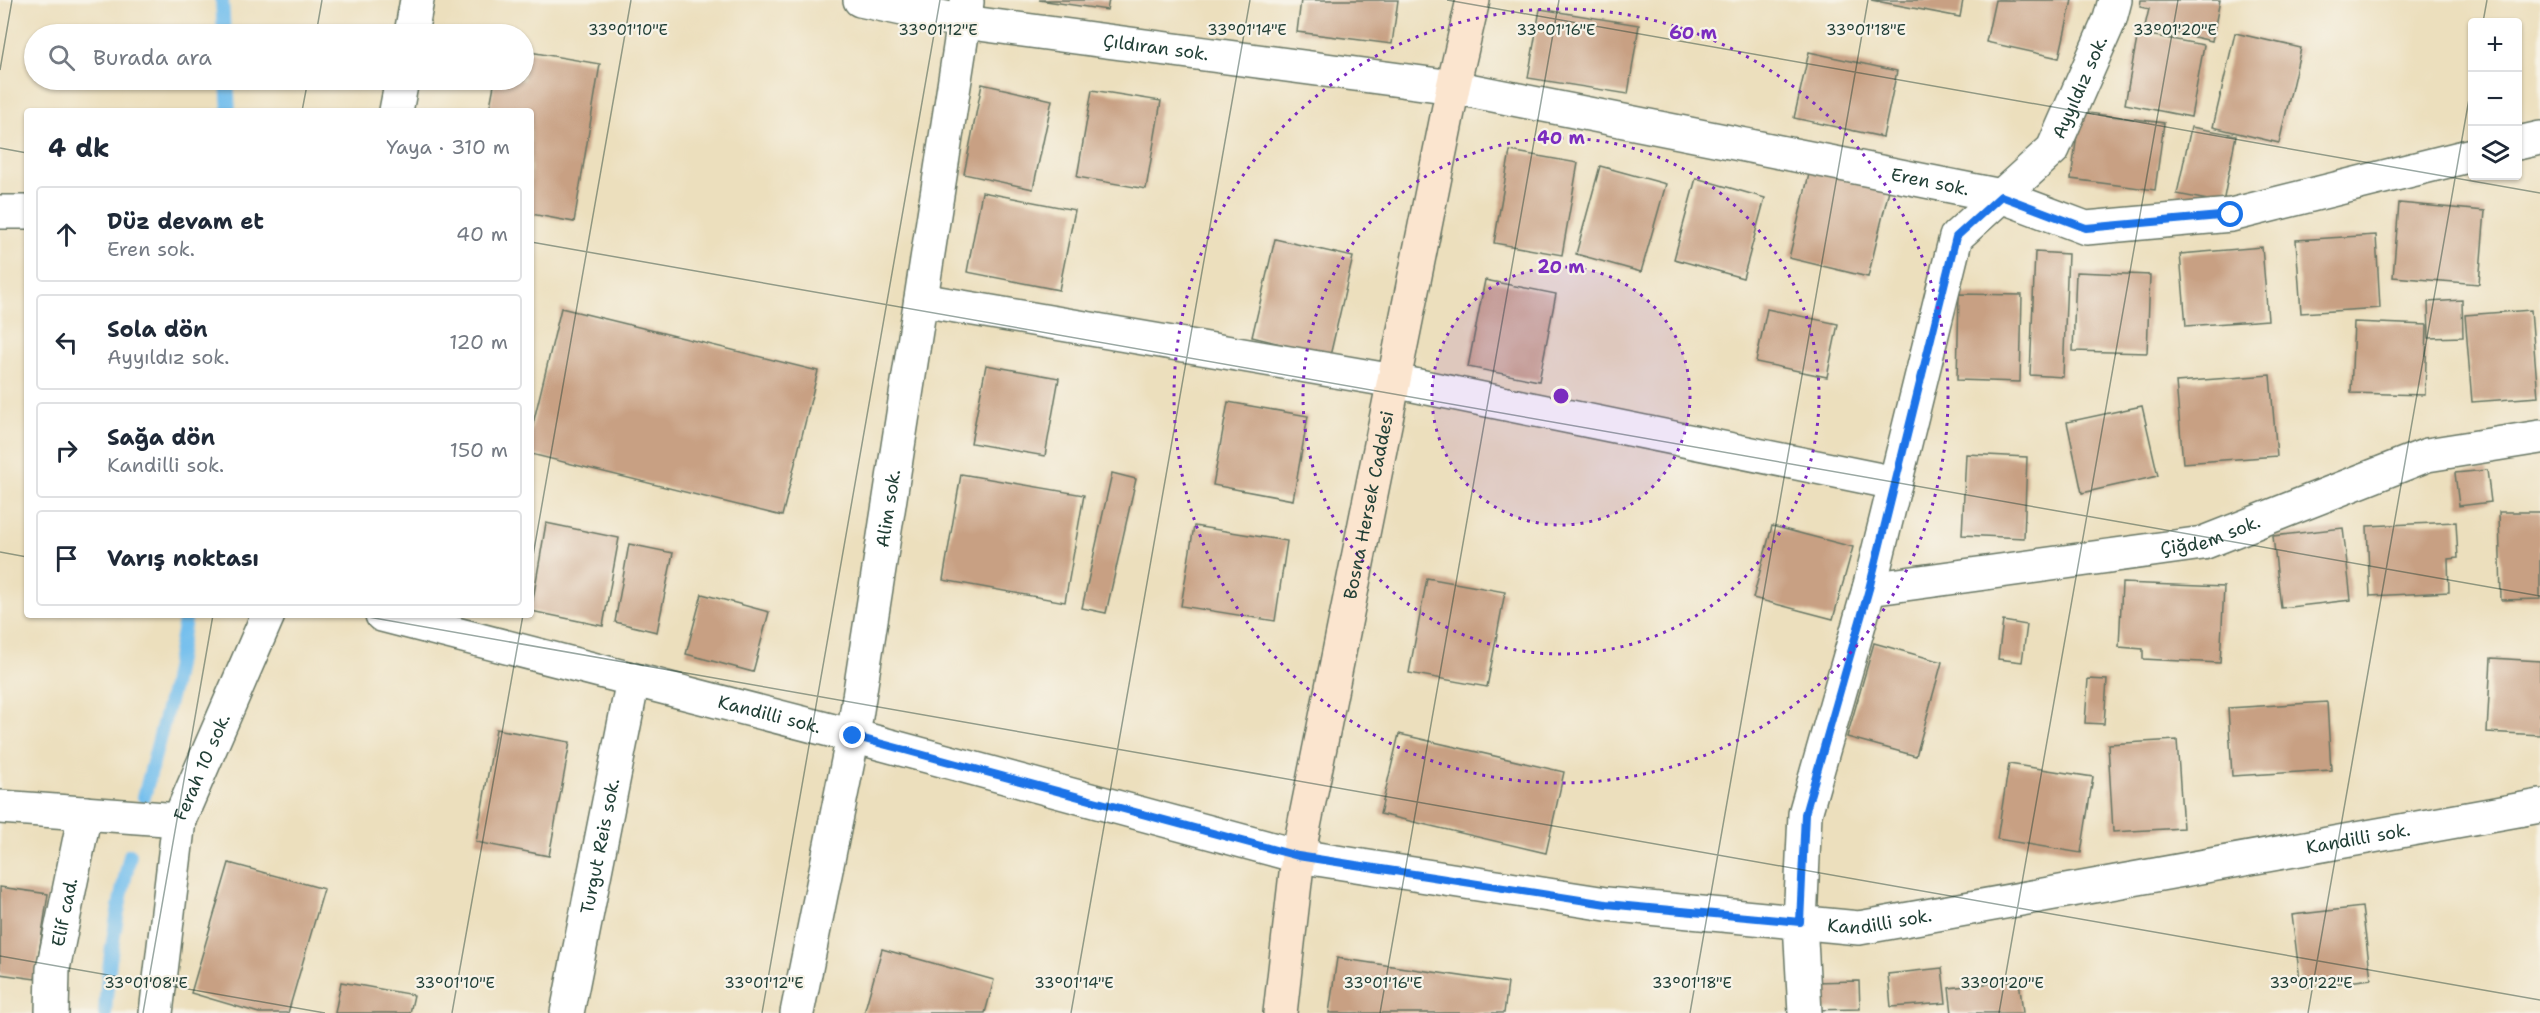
<!DOCTYPE html>
<html lang="tr">
<meta charset="utf-8">
<style>
body{margin:0;font-family:"Shantell Sans",sans-serif;background:#f2f2f3;color:#1f2937}
.controls{position:absolute;right:18px;top:18px;display:grid;overflow:hidden;border-radius:6px;box-shadow:0 2px 4px #0004}
.controls button{width:54px;height:54px;display:grid;place-items:center;padding:0;border:0;border-bottom:2px solid #e0e1e3;background:#fff;color:#1f2937;font:30px sans-serif}
.stop{position:absolute;width:18px;height:18px;margin:-14px;border:4px solid #1a73e8;border-radius:50%;background:#fff}
.stop.end{background:#1a73e8;border-color:#fff;box-shadow:0 2px 6px #0008}
.list{margin:0;padding:0;list-style:none}
h2{display:flex;justify-content:space-between;align-items:center;height:78px;margin:0;padding:0 24px;font-size:26px}
h2 small{font-size:20px;font-weight:400;color:#747a83}
.list li{display:grid;grid-template-columns:39px 1fr auto;gap:18px;align-items:center;box-sizing:border-box;height:96px;margin:0 12px 12px;padding:0 12px;border:2px solid #e0e1e3;border-radius:6px}
.list b{display:block;font-size:22px;white-space:nowrap}
.list p{margin:0;font-size:20px;white-space:nowrap;color:#747a83}
.list em{font-size:20px;font-style:normal;color:#747a83}
.icon{flex:none;width:33px;height:33px;fill:none;stroke:currentColor;stroke-width:2;stroke-linecap:round;stroke-linejoin:round}
.map{position:relative;flex:none;width:2540px;height:1013px;overflow:hidden}
.search{position:absolute;background:#fff;box-shadow:0 2px 4px #0004;left:24px;top:24px;width:510px;height:66px;display:flex;align-items:center;gap:15px;box-sizing:border-box;padding:0 21px;border-radius:33px;color:#747a83;font-size:22px}
.panel{position:absolute;background:#fff;box-shadow:0 2px 4px #0004;left:24px;top:108px;width:510px;height:510px;border-radius:6px}
.map>svg:first-child{display:block}
.lines{fill:none;stroke-linecap:round;stroke-linejoin:round}
.stream{stroke:#74bfed;stroke-width:14}
.building{fill:#c8a083}
.minor-casing{stroke:#677664;stroke-width:36}
.secondary-casing{stroke:#677664;stroke-width:36}
.minor{stroke:#fff;stroke-width:33}
.secondary{stroke:#fbe5cf;stroke-width:33}
.route{stroke:#1a73e8;stroke-width:8}
.ticks{fill:none;stroke:#1f3d34;stroke-width:1.5;stroke-opacity:0.45}
.ring{fill:none;stroke:#7b2cbf;stroke-width:3;stroke-dasharray:3 6}
.labels{text-anchor:middle;stroke-width:4.5;stroke-linejoin:round;paint-order:stroke}
.street-label{font-size:18px;fill:#1f3d34;stroke:#f7f3e8}
.ticks-label{font-size:15px;text-anchor:middle;fill:#1f3d34;stroke:#f7f3e8;stroke-width:4.5;stroke-linejoin:round;paint-order:stroke}
.centre{fill:#7b2cbf;stroke:#f7f3e8;stroke-width:3}
.ring-label{font-size:18px;text-anchor:middle;font-weight:bold;fill:#7b2cbf;stroke:#f7f3e8;stroke-width:4.5;stroke-linejoin:round;paint-order:stroke}
</style>
<div class="map">
<svg width="2540" height="1013" viewBox="0 0 2540 1013">
<rect width="100%" height="100%" fill="#f7f3e8"/>
<filter id="ink" filterUnits="userSpaceOnUse"><feTurbulence type="fractalNoise" baseFrequency=".0167" numOctaves="2"/><feDisplacementMap in="SourceGraphic" scale="12" xChannelSelector="R" yChannelSelector="G"/><feConvolveMatrix kernelMatrix="1 2 1 2 8 2 1 2 1" color-interpolation-filters="sRGB"/></filter>
<filter id="wash" filterUnits="userSpaceOnUse"><feTurbulence type="fractalNoise" baseFrequency=".008" numOctaves="4" result="noise"/><feDisplacementMap in="SourceGraphic" scale="24" xChannelSelector="R" yChannelSelector="G"/><feGaussianBlur stdDeviation="1.35" result="paint"/><feColorMatrix in="noise" values="0 0 0 0 0 0 0 0 0 0 0 0 0 0 0 0 0 1.4 0 .05"/><feComposite in="paint" operator="in"/></filter>
<g filter="url(#wash)">
<rect width="100%" height="100%" fill="#ecdfbd"/>
<g class="lines">
<!-- stream -->
<g class="stream">
<polyline points="222,0 224,34"/>
<polyline points="227,80 229,111"/>
<polyline points="144,797 173,686 186,615"/>
<path d="M 105,1013 C 108,959 118,908 130,855"/>
</g>
</g>
<g id="blocks">
<!-- building -->
<g class="building">
<polygon points="1039,0 1109,0 1107,10"/>
<polygon points="1301,0 1398,0 1392,44 1297,32"/>
<polygon points="1871,0 1963,0 1960,17"/>
<polygon points="1995,0 2072,0 2059,58 1986,42"/>
<polygon points="2141,0 2220,0 2212,41 2145,26 2149,9 2140,7"/>
<polygon points="1540,9 1639,25 1628,94 1528,78"/>
<polygon points="2138,33 2204,45 2191,117 2125,104"/>
<polygon points="2235,33 2301,48 2279,143 2213,127"/>
<polygon points="524,51 600,64 574,222 531,214 531,111 489,111 495,80 524,80"/>
<polygon points="1809,52 1897,71 1883,137 1794,118"/>
<polygon points="982,84 1052,100 1033,189 964,174"/>
<polygon points="1092,90 1161,101 1146,189 1077,177"/>
<polygon points="2080,112 2164,123 2155,190 2071,179"/>
<polygon points="2191,127 2236,135 2223,203 2177,194"/>
<polygon points="1510,151 1578,163 1562,255 1494,243"/>
<polygon points="1600,166 1666,184 1641,272 1576,254"/>
<polygon points="1810,170 1889,190 1868,277 1789,258"/>
<polygon points="1696,178 1765,198 1743,278 1674,259"/>
<polygon points="982,192 1075,210 1059,290 967,272"/>
<polygon points="2399,203 2485,211 2479,284 2393,277"/>
<polygon points="2376,235 2380,308 2301,313 2296,240"/>
<polygon points="1275,239 1353,257 1330,356 1252,337"/>
<polygon points="2262,247 2268,320 2186,326 2180,254"/>
<polygon points="2035,252 2068,254 2063,377 2030,375"/>
<polygon points="2076,272 2150,275 2147,353 2073,351"/>
<polygon points="1485,280 1556,294 1539,381 1468,367"/>
<polygon points="1959,294 2022,295 2020,382 1957,380"/>
<polygon points="2462,300 2463,337 2429,338 2428,302"/>
<polygon points="561,308 818,371 782,516 531,454 531,432"/>
<polygon points="1767,309 1838,324 1827,377 1756,362"/>
<polygon points="2531,310 2538,397 2472,402 2465,315"/>
<polygon points="2354,322 2427,325 2425,395 2351,393"/>
<polygon points="986,365 1059,378 1045,456 971,443"/>
<polygon points="2270,375 2277,456 2183,463 2176,382"/>
<polygon points="1228,402 1308,416 1293,500 1213,485"/>
<polygon points="2142,406 2158,476 2082,493 2067,422"/>
<polygon points="1966,454 2027,457 2024,538 1962,535"/>
<polygon points="2487,470 2491,502 2459,506 2455,473"/>
<polygon points="1112,473 1136,479 1106,613 1082,608"/>
<polygon points="961,474 1084,495 1065,602 943,580"/>
<polygon points="2499,512 2540,512 2540,599 2501,600"/>
<polygon points="2456,522 2458,558 2448,559 2449,592 2370,596 2367,526"/>
<polygon points="546,523 619,538 603,626 531,611"/>
<polygon points="1194,526 1287,541 1275,621 1181,606"/>
<polygon points="1772,526 1853,547 1833,619 1753,598"/>
<polygon points="2343,528 2351,600 2281,608 2273,536"/>
<polygon points="629,544 673,553 657,632 615,622"/>
<polygon points="1427,578 1505,592 1487,687 1409,673"/>
<polygon points="2122,583 2224,587 2220,663 2143,659 2143,649 2119,647"/>
<polygon points="702,594 769,612 753,672 686,654"/>
<polygon points="2003,621 2027,625 2022,662 1998,659"/>
<polygon points="1874,643 1942,662 1916,756 1847,737"/>
<polygon points="2491,658 2540,661 2540,735 2487,732"/>
<polygon points="2088,679 2107,680 2104,724 2085,723"/>
<polygon points="2327,702 2331,770 2232,776 2228,708"/>
<polygon points="496,729 570,742 549,856 476,842"/>
<polygon points="1399,734 1564,772 1546,853 1380,814"/>
<polygon points="2177,740 2183,828 2113,832 2108,744"/>
<polygon points="2009,764 2093,777 2081,853 1997,839"/>
<polygon points="229,863 324,889 288,1013 259,1013 191,993"/>
<polygon points="0,887 48,894 35,979 0,974"/>
<polygon points="2362,907 2371,979 2301,988 2292,915"/>
<polygon points="882,949 994,980 985,1013 864,1013"/>
<polygon points="1337,958 1508,983 1504,1013 1329,1013"/>
<polygon points="1942,968 1946,1003 1891,1007 1888,974"/>
<polygon points="2019,980 2023,1013 1952,1013 1949,988"/>
<polygon points="1859,981 1860,1009 1811,1010 1811,982"/>
<polygon points="341,982 414,995 410,1013 335,1013"/>
</g>
</g>
</g>
<g filter="url(#ink)">
<use href="#blocks" fill-opacity="0" stroke="#677664" stroke-width="1.5"/>
<g class="lines">
<!-- minor casing -->
<g class="minor-casing">
<g id="minor">
<path id="s1" d="M 860,0 L 964,22 L 1453,87 L 2001,196 L 2086,228 L 2231,215 L 2472,155"/>
<polyline points="411,34 417,0"/>
<polyline points="396,111 402,80"/>
<polyline points="2518,143 2540,138"/>
<polyline points="0,212 27,212"/>
<polyline points="921,300 1394,381 1895,483"/>
<path id="s2" d="M 1869,589 L 2203,543 L 2427,455 L 2540,437"/>
<path id="s3" d="M 382,615 L 853,736 L 1298,856 L 1606,904 L 1859,928 L 2540,806"/>
<polyline points="0,807 179,820"/>
<path id="s4" d="M 52,1013 L 53,969 L 85,813"/>
<path id="s5" d="M 156,1013 L 179,820 L 268,615"/>
<path id="s6" d="M 567,1013 L 633,680"/>
<path id="s7" d="M 797,1013 L 853,736 L 967,2"/>
<path id="s8" d="M 1805,1013 L 1800,922 L 1805,814 L 1869,589 L 1956,237 L 2053,149 L 2110,19 L 2115,0"/>
</g>
</g>
<!-- secondary casing -->
<g class="secondary-casing">
<g id="secondary">
<path id="s9" d="M 1280,1013 L 1298,856 L 1453,87 L 1473,0"/>
</g>
</g>
<!-- minor -->
<use href="#minor" class="minor"/>
<!-- secondary -->
<use href="#secondary" class="secondary"/>
</g>
</g>
<g class="lines" filter="url(#ink)">
<!-- route -->
<polyline class="route" points="853,736 1298,856 1606,904 1800,922 1805,814 1869,589 1956,237 2001,196 2086,228 2231,215"/>
</g>
<!-- ticks -->
<path class="ticks" d="M 1447,0 L 2540,193M 2483,22 L 2487,0M 316,34 L 322,0M 0,70 L 12,0M 302,111 L 308,80M 0,148 L 27,153M 531,242 L 2540,596M 0,552 L 27,557M 531,567 L 631,0M 357,615 L 2540,1000M 0,956 L 325,1013M 143,1013 L 213,615M 452,1013 L 523,615M 762,1013 L 940,0M 1071,1013 L 1250,0M 1380,1013 L 1559,0M 1690,1013 L 1868,0M 1999,1013 L 2178,0M 2308,1013 L 2472,82"/>
<!-- distance rings -->
<circle cx="1561" cy="396" r="129" fill="#7b2cbf" fill-opacity=".12"/>
<g class="ring">
<circle cx="1561" cy="396" r="129"/>
<circle cx="1561" cy="396" r="258"/>
<circle cx="1561" cy="396" r="387"/>
</g>
<g class="labels">
<!-- street labels -->
<g class="street-label">
<text dy="6" stroke="none"><textPath href="#s1" startOffset="300">Çıldıran sok.</textPath></text>
<text dy="6" stroke="none"><textPath href="#s8" startOffset="994">Ayyıldız sok.</textPath></text>
<text dy="6" stroke="none"><textPath href="#s1" startOffset="1086">Eren sok.</textPath></text>
<text dy="6" stroke="none"><textPath href="#s9" startOffset="516">Bosna Hersek Caddesi</textPath></text>
<text dy="6" stroke="none"><textPath href="#s7" startOffset="513">Alim sok.</textPath></text>
<text dy="6" stroke="none"><textPath href="#s2" startOffset="346">Çiğdem sok.</textPath></text>
<text dy="6" stroke="none"><textPath href="#s3" startOffset="400">Kandilli sok.</textPath></text>
<text dy="6" stroke="none"><textPath href="#s5" startOffset="252">Ferah 10 sok.</textPath></text>
<text dy="6" stroke="none"><textPath href="#s3" startOffset="2020">Kandilli sok.</textPath></text>
<text dy="6" stroke="none"><textPath href="#s6" startOffset="170">Turgut Reis sok.</textPath></text>
<text dy="6" stroke="none"><textPath href="#s4" startOffset="102">Elif cad.</textPath></text>
<text dy="6" stroke="none"><textPath href="#s3" startOffset="1534">Kandilli sok.</textPath></text>
</g>
</g>
<g class="ticks-label">
<text x="628" y="35">33°01'10"E</text>
<text x="938" y="35">33°01'12"E</text>
<text x="1247" y="35">33°01'14"E</text>
<text x="1556" y="35">33°01'16"E</text>
<text x="1866" y="35">33°01'18"E</text>
<text x="2175" y="35">33°01'20"E</text>
<text x="146" y="988">33°01'08"E</text>
<text x="455" y="988">33°01'10"E</text>
<text x="764" y="988">33°01'12"E</text>
<text x="1074" y="988">33°01'14"E</text>
<text x="1383" y="988">33°01'16"E</text>
<text x="1692" y="988">33°01'18"E</text>
<text x="2002" y="988">33°01'20"E</text>
<text x="2311" y="988">33°01'22"E</text>
</g>
<circle cx="1561" cy="396" r="9" class="centre"/>
<g class="ring-label">
<text x="1693" y="39">60 m</text>
<text x="1561" y="144">40 m</text>
<text x="1561" y="273">20 m</text>
</g>
</svg>
<div class="controls">
<button>+</button>
<button>−</button>
<button><svg class="icon" aria-label="layers" viewBox="0 0 24 24"><path d="M12 4l9 5-9 5-9-5zM3 14l9 5 9-5"/></svg></button>
</div>
<div class="stop" style="left:2231px;top:215px"></div>
<div class="stop end" style="left:853px;top:736px"></div>
<div class="search"><svg class="icon" aria-label="search" viewBox="0 0 24 24"><circle cx="10" cy="10" r="6"/><path d="M15 15l6 6"/></svg>Burada ara</div>
<section class="panel">
<h2>4 dk<small>Yaya · 310 m</small></h2>
<ul class="list">
<li><svg class="icon" aria-label="ahead" viewBox="0 0 24 24"><path d="M12 20V5M6 11l6-6 6 6"/></svg><div><b>Düz devam et</b><p>Eren sok.</p></div><em>40 m</em></li>
<li><svg class="icon" aria-label="left" viewBox="0 0 24 24"><path d="M17 20v-9H6M10 6l-5 5 5 5"/></svg><div><b>Sola dön</b><p>Ayyıldız sok.</p></div><em>120 m</em></li>
<li><svg class="icon" aria-label="right" viewBox="0 0 24 24"><path d="M7 20v-9h11M14 6l5 5-5 5"/></svg><div><b>Sağa dön</b><p>Kandilli sok.</p></div><em>150 m</em></li>
<li><svg class="icon" aria-label="arrive" viewBox="0 0 24 24"><path d="M6 21V4h12l-3 4 3 4H6"/></svg><div><b>Varış noktası</b></div></li>
</ul>
</section>
</div>
